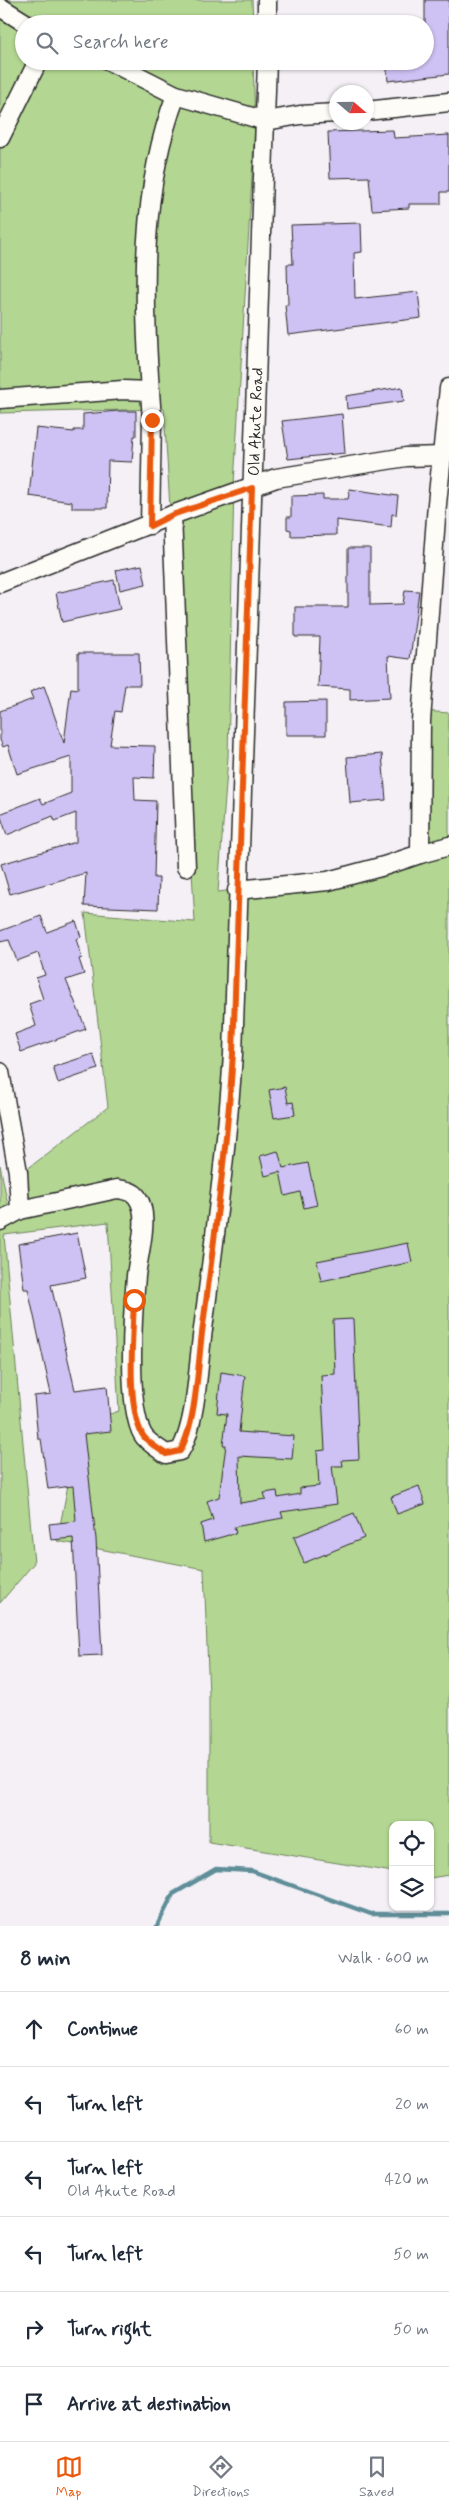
<!DOCTYPE html>
<meta charset="utf-8">
<style>
body{margin:0;font-family:Mynerve,sans-serif;background:#f2f2f3;color:#1f2937}
.controls{position:absolute;right:15px;bottom:15px;display:grid;overflow:hidden;border-radius:10px;box-shadow:0 1px 4px #0004}
.controls button{width:45px;height:45px;display:grid;place-items:center;padding:0;border:0;border-bottom:1px solid #e0e1e3;background:#fff;color:#1f2937;font:25px sans-serif}
.compass{position:absolute;left:329px;top:85px;width:45px;height:45px;border-radius:50%;background:#fff;box-shadow:0 1px 4px #0004;rotate:110deg}
.stop{position:absolute;width:15px;height:15px;margin:-11px;border:4px solid #ea580c;border-radius:50%;background:#fff}
.stop.end{background:#ea580c;border-color:#fff;box-shadow:0 1px 5px #0008}
.list{margin:0;padding:0;list-style:none}
h2{display:flex;justify-content:space-between;align-items:center;height:65px;margin:0;padding:0 20px;font-size:21px}
h2 small{font-size:16px;font-weight:400;color:#747a83}
.list li{display:grid;grid-template-columns:32px 1fr auto;gap:15px;align-items:center;box-sizing:border-box;height:75px;padding:0 20px;border-top:1px solid #e0e1e3}
.list b{display:block;font-size:19px;white-space:nowrap}
.list p{margin:0;font-size:16px;white-space:nowrap;color:#747a83}
.list em{font-size:16px;font-style:normal;color:#747a83}
.icon{flex:none;width:28px;height:28px;fill:none;stroke:currentColor;stroke-width:2;stroke-linecap:round;stroke-linejoin:round}
.map{position:relative;flex:none;width:449px;height:1926px;overflow:hidden}
.search{position:absolute;background:#fff;box-shadow:0 1px 4px #0004;left:15px;right:15px;top:15px;height:55px;display:flex;align-items:center;gap:12px;box-sizing:border-box;padding:0 18px;border-radius:28px;color:#747a83;font-size:19px}
.sheet{height:515px;background:#fff}
nav{display:flex;justify-content:space-around;align-items:center;box-sizing:border-box;height:70px;border-top:1px solid #e0e1e3;background:#fff;font-size:14px;color:#747a83}
nav a{display:grid;justify-items:center;gap:2px}
nav .on{color:#ea580c}
.map>svg:first-child{display:block}
.green{fill:#b3d792;stroke:#6f815e}
.lines{fill:none;stroke-linecap:round;stroke-linejoin:round}
.stream{stroke:#5f8d98;stroke-width:4.5}
.building{fill:#cec1f3;stroke:#2b2b2b}
.minor-casing{stroke:#2b2b2b;stroke-width:21}
.minor{stroke:#fdfcf7;stroke-width:18}
.route{stroke:#ea580c;stroke-width:6}
.labels{text-anchor:middle;stroke-width:4.5;stroke-linejoin:round;paint-order:stroke}
.street-label{font-size:16px;fill:#2b2b2b;stroke:#fdfcf7}
</style>
<div class="map">
<svg width="449" height="1926" viewBox="0 0 449 1926">
<rect width="100%" height="100%" fill="#f4f0f6"/>
<filter id="ink" filterUnits="userSpaceOnUse"><feTurbulence type="fractalNoise" baseFrequency=".02" numOctaves="2"/><feDisplacementMap in="SourceGraphic" scale="10" xChannelSelector="R" yChannelSelector="G"/><feConvolveMatrix kernelMatrix="1 2 1 2 8 2 1 2 1" color-interpolation-filters="sRGB"/></filter>
<g filter="url(#ink)">
<!-- green -->
<polygon class="green" points="0,0 252,0 253,24 24,24 24,61 253,61 255,125 234,484 228,757 218,892 411,868 424,711 449,713 449,1875 430,1878 430,1825 393,1825 393,1872 209,1842 209,1696 204,1569 57,1541 80,1424 119,1411 108,1222 4,1235 34,1563 0,1603 0,1165 10,1215 26,1170 108,1107 85,913 195,922 164,409 0,413"/>
<g class="lines">
<!-- stream -->
<polyline class="stream" points="157,1926 173,1894 216,1869 252,1871 371,1914 449,1914"/>
</g>
<!-- building -->
<g class="building">
<polygon points="425,0 449,0 449,74 388,81 386,61 425,61"/>
<polygon points="393,130 394,138 449,135 449,192 441,192 441,204 409,204 409,208 372,210 369,177 330,178 328,132"/>
<polygon points="361,223 362,252 354,253 355,299 418,292 421,318 288,335 285,305 288,305 287,264 293,264 291,225"/>
<polygon points="402,387 404,401 347,409 346,396"/>
<polygon points="118,411 136,411 136,436 134,436 132,462 108,461 107,508 72,508 72,502 29,496 36,428 74,432 74,430 83,430 83,414"/>
<polygon points="342,414 345,453 288,459 282,421"/>
<polygon points="350,489 398,496 396,515 392,514 391,527 336,520 336,535 291,536 291,530 287,529 287,517 291,517 291,496 323,495 323,499 348,499"/>
<polygon points="348,548 370,548 370,605 403,604 405,590 419,591 410,659 388,656 390,698 350,700 350,689 318,687 320,637 295,637 295,607 348,607"/>
<polygon points="142,565 146,584 120,590 116,570"/>
<polygon points="114,580 120,609 62,622 56,593"/>
<polygon points="78,653 139,653 140,685 125,685 121,712 115,711 110,745 155,746 154,778 134,777 135,800 156,801 154,878 159,878 158,909 84,906 86,873 10,894 1,864 76,842 76,813 55,821 53,816 7,835 0,814 40,798 43,804 71,793 71,757 17,774 8,745 3,747 0,740 0,711 33,699 30,692 44,686 64,743 71,688 78,689"/>
<polygon points="326,701 326,735 286,735 286,702"/>
<polygon points="382,754 386,800 350,803 347,757"/>
<polygon points="41,916 47,932 76,921 81,937 76,939 82,958 79,959 84,974 66,980 86,1029 21,1052 15,1034 36,1026 29,1004 43,999 36,978 45,975 38,953 17,961 9,940 0,942 0,931"/>
<polygon points="93,1054 98,1069 58,1083 53,1067"/>
<polygon points="285,1087 288,1103 293,1102 295,1115 274,1118 269,1090"/>
<polygon points="278,1151 283,1168 308,1163 317,1205 304,1208 300,1192 285,1196 280,1172 265,1176 260,1156"/>
<polygon points="77,1233 86,1278 51,1285 75,1390 107,1386 111,1431 84,1434 96,1539 102,1655 79,1656 73,1538 51,1540 49,1524 76,1521 73,1486 48,1489 41,1439 38,1439 34,1396 51,1394 28,1289 24,1289 18,1244"/>
<polygon points="408,1243 412,1262 321,1281 317,1261"/>
<polygon points="353,1319 359,1459 342,1460 343,1466 332,1466 337,1504 281,1512 283,1518 234,1527 236,1533 204,1542 201,1524 213,1520 207,1501 219,1497 226,1445 223,1445 227,1414 217,1413 221,1372 245,1376 239,1432 294,1436 292,1459 239,1456 240,1503 266,1499 264,1493 277,1491 278,1498 300,1494 300,1488 319,1486 317,1451 325,1450 321,1375 335,1374 333,1320"/>
<polygon points="419,1486 425,1504 397,1514 391,1497"/>
<polygon points="354,1513 364,1538 304,1563 294,1537"/>
</g>
<g class="lines">
<!-- minor casing -->
<g class="minor-casing">
<g id="minor">
<polyline points="0,7 27,24"/>
<polyline points="267,24 267,0"/>
<path d="M 109,61 L 176,95 C 140,190 143,292 150,391"/>
<polyline points="176,95 266,121 300,115 336,113"/>
<polyline points="366,111 449,102"/>
<polyline points="0,138 38,61"/>
<polyline points="0,399 123,390 150,391 152,420 150,525"/>
<polyline points="172,515 186,867"/>
<polyline points="0,583 172,515 276,478 406,457 443,456"/>
<polyline points="420,854 449,846"/>
<polyline points="237,890 328,881 384,866 420,854 421,721 437,504 449,388"/>
<polyline points="0,1072 18,1172 20,1210"/>
<path id="s1" d="M 0,1221 L 20,1210 L 117,1189 C 124,1190 133,1191 137,1197 C 151,1215 138,1255 136,1276 C 133,1310 126,1406 143,1435 C 147,1442 159,1449 166,1454 L 180,1451 C 196,1425 198,1368 202,1337 C 214,1242 227,1149 233,1054 L 267,61"/>
</g>
</g>
<!-- minor -->
<use href="#minor" class="minor"/>
</g>
</g>
<g class="lines" filter="url(#ink)">
<!-- route -->
<path class="route" d="M 134,1300 C 133,1335 126,1404 142,1434 C 146,1442 159,1449 166,1454 L 180,1451 C 196,1424 198,1365 202,1333 C 214,1240 227,1147 233,1054 L 252,488 L 172,515 L 150,526 L 152,420"/>
</g>
<g class="labels">
<!-- street labels -->
<g class="street-label">
<text dy="6" stroke="none"><textPath href="#s1" startOffset="1464">Old Akute Road</textPath></text>
</g>
</g>
</svg>
<div class="controls">
<button><svg class="icon" aria-label="locate" viewBox="0 0 24 24"><circle cx="12" cy="12" r="6"/><path d="M12 2v4M12 18v4M2 12h4M18 12h4"/></svg></button>
<button><svg class="icon" aria-label="layers" viewBox="0 0 24 24"><path d="M12 4l9 5-9 5-9-5zM3 14l9 5 9-5"/></svg></button>
</div>
<svg class="compass" viewBox="-18 -18 36 36"><path d="M0-13l5 13h-10z" fill="#e53935"/><path d="M0 13l5-13h-10z" fill="#747a83"/></svg>
<div class="stop" style="left:134px;top:1300px"></div>
<div class="stop end" style="left:152px;top:420px"></div>
<div class="search"><svg class="icon" aria-label="search" viewBox="0 0 24 24"><circle cx="10" cy="10" r="6"/><path d="M15 15l6 6"/></svg>Search here</div>
</div>
<section class="sheet">
<h2>8 min<small>Walk · 600 m</small></h2>
<ul class="list">
<li><svg class="icon" aria-label="ahead" viewBox="0 0 24 24"><path d="M12 20V5M6 11l6-6 6 6"/></svg><div><b>Continue</b></div><em>60 m</em></li>
<li><svg class="icon" aria-label="left" viewBox="0 0 24 24"><path d="M17 20v-9H6M10 6l-5 5 5 5"/></svg><div><b>Turn left</b></div><em>20 m</em></li>
<li><svg class="icon" aria-label="left" viewBox="0 0 24 24"><path d="M17 20v-9H6M10 6l-5 5 5 5"/></svg><div><b>Turn left</b><p>Old Akute Road</p></div><em>420 m</em></li>
<li><svg class="icon" aria-label="left" viewBox="0 0 24 24"><path d="M17 20v-9H6M10 6l-5 5 5 5"/></svg><div><b>Turn left</b></div><em>50 m</em></li>
<li><svg class="icon" aria-label="right" viewBox="0 0 24 24"><path d="M7 20v-9h11M14 6l5 5-5 5"/></svg><div><b>Turn right</b></div><em>50 m</em></li>
<li><svg class="icon" aria-label="arrive" viewBox="0 0 24 24"><path d="M6 21V4h12l-3 4 3 4H6"/></svg><div><b>Arrive at destination</b></div></li>
</ul>
</section>
<nav>
<a class="on"><svg class="icon" aria-label="map" viewBox="0 0 24 24"><path d="M3 6l6-2 6 2 6-2v14l-6 2-6-2-6 2zM9 4v14M15 6v14"/></svg>Map</a>
<a><svg class="icon" aria-label="directions" viewBox="0 0 24 24"><path d="M12 3l9 9-9 9-9-9zM9 14v-3h6M13 9l2 2-2 2"/></svg>Directions</a>
<a><svg class="icon" aria-label="saved" viewBox="0 0 24 24"><path d="M7 4h10v16l-5-4-5 4z"/></svg>Saved</a>
</nav>
